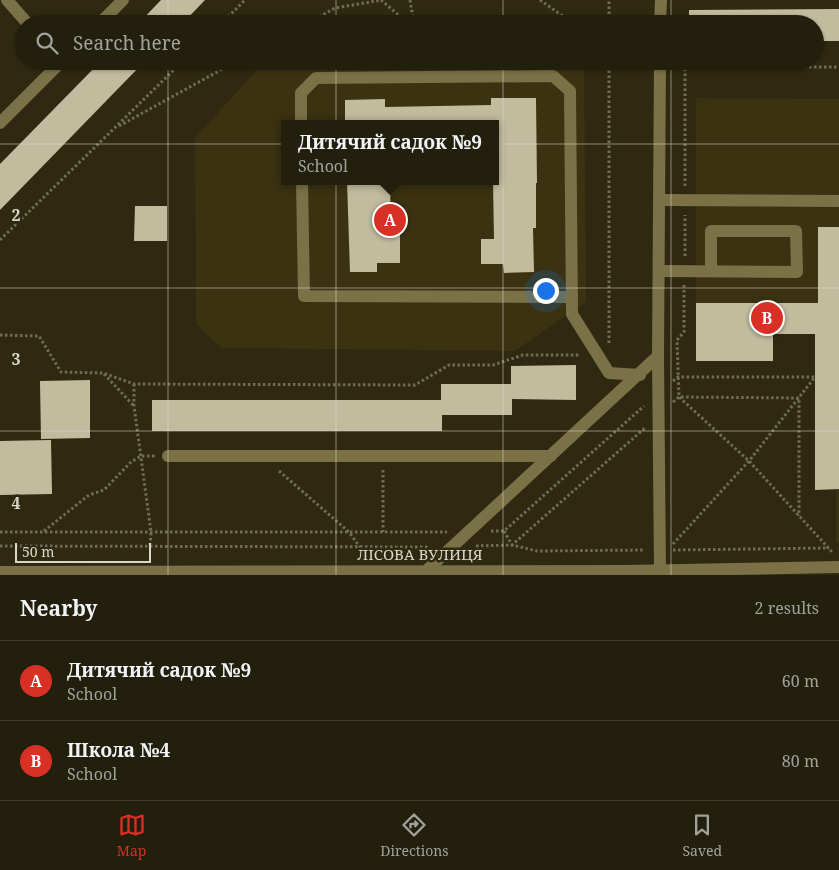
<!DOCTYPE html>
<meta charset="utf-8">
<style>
body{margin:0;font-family:"Noto Serif",serif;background:#2a2715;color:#f1f3f6}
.scale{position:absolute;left:15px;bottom:12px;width:136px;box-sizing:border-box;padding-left:5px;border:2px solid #dad7c8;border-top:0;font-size:14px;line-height:18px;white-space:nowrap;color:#dad7c8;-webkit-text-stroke:4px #2e2910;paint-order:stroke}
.you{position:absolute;left:545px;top:290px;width:18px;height:18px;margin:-12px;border:4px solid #fff;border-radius:50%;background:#1a73e8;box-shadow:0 0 0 8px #1a73e833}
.badge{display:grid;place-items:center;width:32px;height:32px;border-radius:50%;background:#d93025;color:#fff;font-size:16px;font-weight:700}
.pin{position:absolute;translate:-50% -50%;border:2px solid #fff;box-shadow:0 1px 5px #0006}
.popup{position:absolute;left:281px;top:120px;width:218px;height:65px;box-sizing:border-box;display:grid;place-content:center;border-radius:0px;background:#221f0c;filter:drop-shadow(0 1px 4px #0005);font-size:16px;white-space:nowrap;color:#a2a29d}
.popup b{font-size:19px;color:#f1f3f6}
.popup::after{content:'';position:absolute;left:50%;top:100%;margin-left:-10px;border:10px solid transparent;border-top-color:#221f0c}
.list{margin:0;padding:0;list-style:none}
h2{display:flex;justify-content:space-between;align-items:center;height:65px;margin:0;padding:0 20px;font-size:21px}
h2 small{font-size:16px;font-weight:400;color:#a2a29d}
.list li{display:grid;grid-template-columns:32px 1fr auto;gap:15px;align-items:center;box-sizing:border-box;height:80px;padding:0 20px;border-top:1px solid #3f3d2d}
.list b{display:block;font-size:19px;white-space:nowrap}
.list p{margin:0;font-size:16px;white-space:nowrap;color:#a2a29d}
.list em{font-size:16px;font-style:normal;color:#a2a29d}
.icon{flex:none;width:28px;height:28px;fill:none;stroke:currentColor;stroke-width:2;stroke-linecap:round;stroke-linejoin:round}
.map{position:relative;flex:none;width:839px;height:575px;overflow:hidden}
.search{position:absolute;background:#221f0c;box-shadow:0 1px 4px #0004;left:15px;right:15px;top:15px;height:55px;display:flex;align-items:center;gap:12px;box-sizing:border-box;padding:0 18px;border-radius:28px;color:#a2a29d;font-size:19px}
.sheet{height:225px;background:#221f0c}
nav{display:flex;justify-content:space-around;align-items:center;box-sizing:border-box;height:70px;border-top:1px solid #3f3d2d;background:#221f0c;font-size:14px;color:#a2a29d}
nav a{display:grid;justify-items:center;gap:2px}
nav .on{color:#d93025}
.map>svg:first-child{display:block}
.built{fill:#3a3211;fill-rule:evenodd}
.building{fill:#c2bc9f}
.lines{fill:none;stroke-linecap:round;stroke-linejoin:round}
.path{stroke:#706c57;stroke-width:3;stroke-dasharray:2.5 2.5;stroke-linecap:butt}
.minor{stroke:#7a7147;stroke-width:12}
.grid{fill:none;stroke:#dad7c8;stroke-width:1;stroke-opacity:0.55}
.labels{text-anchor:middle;stroke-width:5;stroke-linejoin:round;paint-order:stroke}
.street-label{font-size:15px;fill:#dad7c8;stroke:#2e2910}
.grid-label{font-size:16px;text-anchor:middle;font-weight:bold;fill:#dad7c8;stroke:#2e2910;stroke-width:5;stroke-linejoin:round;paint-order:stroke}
</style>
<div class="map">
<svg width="839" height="575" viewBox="0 0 839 575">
<rect width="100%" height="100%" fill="#2e2910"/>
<!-- built -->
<g class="built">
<path d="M 265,61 L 584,61 L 586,302 L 515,351 L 221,348 L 196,324 L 195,138 ZM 285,124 L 495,124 L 495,181 L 285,181 Z"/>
<polygon points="696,98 839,99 839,542 836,542 836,490 815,490 815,334 773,334 773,361 696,361"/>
</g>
<!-- building -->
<g class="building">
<polygon points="161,0 205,0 182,24 138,24"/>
<polygon points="839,9 839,41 815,41 815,24 689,24 689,10"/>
<polygon points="101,61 145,61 0,210 0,164"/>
<polygon points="491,98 536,98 537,183 536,183 536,228 533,228 534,272 504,273 503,264 481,264 481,239 494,239 493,181 495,181 495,124 345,124 345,100 385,99 385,107 491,105"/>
<polygon points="347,181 390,181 391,235 400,235 400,263 377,263 377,272 350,272"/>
<polygon points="135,206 167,206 167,241 134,241"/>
<polygon points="818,227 839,227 839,489 815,490 815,334 773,334 773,361 696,361 696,303 818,303"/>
<polygon points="576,365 576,400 512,399 512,415 442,415 442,431 152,431 152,400 441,400 441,384 511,384 511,366"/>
<polygon points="90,380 90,438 41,439 40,381"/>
<polygon points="51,440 52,494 0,495 0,441"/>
</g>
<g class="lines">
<!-- path -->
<g class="path">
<polyline points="381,0 409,24"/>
<polyline points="410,0 414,24"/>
<polyline points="540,0 574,24"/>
<polyline points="221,24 245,0"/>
<polyline points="306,24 335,8 382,0"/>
<polyline points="609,24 609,0"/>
<polyline points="674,67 839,67"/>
<polyline points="119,126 237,61"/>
<polyline points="685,186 685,67"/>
<polyline points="0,240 183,61"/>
<polyline points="685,256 685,215"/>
<polyline points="684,285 684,332 677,340 679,397 749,461 833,553"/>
<polyline points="0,335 39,336 61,372 103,373 134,384 415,385 449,365 493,365 523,355 580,355"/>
<polyline points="609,343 609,61"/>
<polyline points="104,374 134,406"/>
<polyline points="673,381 678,377 815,377"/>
<polyline points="134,384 134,406 151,532 150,546"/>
<polyline points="673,402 679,397 799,398 799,516"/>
<polyline points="383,470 383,532"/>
<polyline points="279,471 349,532 360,547 360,557"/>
<polyline points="44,531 89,495 104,490 131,462 141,456 156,456"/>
<polyline points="491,531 504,531 644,406"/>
<polyline points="504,531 512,545 537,551 645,550"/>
<polyline points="0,532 447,532"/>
<polyline points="673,544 749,461 815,377"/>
<polyline points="0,546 429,547"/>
<polyline points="476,546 512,545 645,428"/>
<polyline points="673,550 829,548"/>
</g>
<!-- minor -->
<g class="minor">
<polyline points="7,0 28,24"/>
<polyline points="99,24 123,0"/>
<polyline points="660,24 661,0"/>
<polyline points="660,61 658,356 660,571"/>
<polyline points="0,123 62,61"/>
<polyline points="301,124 301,93 316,78 553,76 570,91 572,314 609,373 640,375"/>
<polyline points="302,181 304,296 572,297"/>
<polyline points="659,200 839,201"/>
<polyline points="659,271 797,272 796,231 711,231 711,271"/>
<polyline points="168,456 551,456"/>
<polyline points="0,572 625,571 839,567"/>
<polyline points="425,572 658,356"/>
</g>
</g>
<!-- grid -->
<path class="grid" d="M 168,0 L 168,24M 336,0 L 336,24M 503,0 L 503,24M 671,0 L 671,24M 168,61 L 168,575M 336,61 L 336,575M 503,61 L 503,575M 671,61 L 671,575M 0,144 L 839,144M 0,288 L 839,288M 0,431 L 839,431"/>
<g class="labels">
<!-- street labels -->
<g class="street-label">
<text x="420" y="560">ЛІСОВА ВУЛИЦЯ</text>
</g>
</g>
<g class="grid-label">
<text x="16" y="221">2</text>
<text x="16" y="365">3</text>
<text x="16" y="509">4</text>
</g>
</svg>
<div class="scale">50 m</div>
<div class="you"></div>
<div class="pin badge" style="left:390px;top:220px">A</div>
<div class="popup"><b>Дитячий садок №9</b>School</div>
<div class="pin badge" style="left:767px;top:318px">B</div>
<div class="search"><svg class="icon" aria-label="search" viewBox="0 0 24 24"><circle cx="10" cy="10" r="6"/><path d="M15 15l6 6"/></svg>Search here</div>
</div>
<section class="sheet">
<h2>Nearby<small>2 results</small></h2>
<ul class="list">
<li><span class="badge">A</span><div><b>Дитячий садок №9</b><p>School</p></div><em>60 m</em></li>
<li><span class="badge">B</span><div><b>Школа №4</b><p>School</p></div><em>80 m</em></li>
</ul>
</section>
<nav>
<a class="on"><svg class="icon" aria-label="map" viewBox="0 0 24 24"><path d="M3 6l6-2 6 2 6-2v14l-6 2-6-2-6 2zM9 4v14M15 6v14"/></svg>Map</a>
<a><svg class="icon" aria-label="directions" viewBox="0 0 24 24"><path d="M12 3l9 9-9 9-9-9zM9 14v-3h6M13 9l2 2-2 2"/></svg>Directions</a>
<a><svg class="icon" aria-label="saved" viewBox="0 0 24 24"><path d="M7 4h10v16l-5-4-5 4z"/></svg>Saved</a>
</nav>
